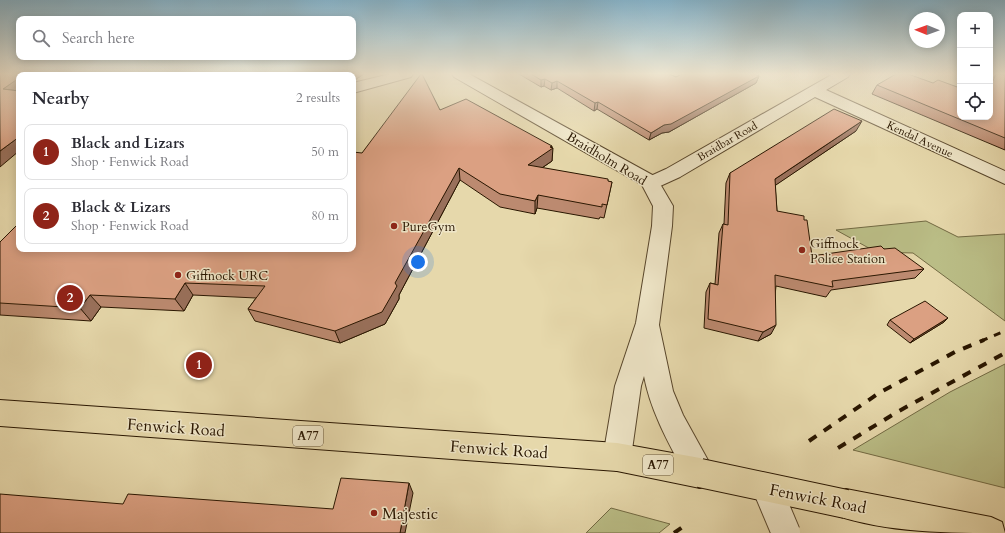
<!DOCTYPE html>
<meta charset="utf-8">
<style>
body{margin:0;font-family:Cardo,serif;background:#f7f7f7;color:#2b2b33}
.controls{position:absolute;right:12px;top:12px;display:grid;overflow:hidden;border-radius:8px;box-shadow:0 2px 10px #0003}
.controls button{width:36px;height:36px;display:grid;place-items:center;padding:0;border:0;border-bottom:1px solid #e1e1e2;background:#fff;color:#2b2b33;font:20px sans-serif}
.compass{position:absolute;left:909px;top:12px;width:36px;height:36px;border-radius:50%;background:#fff;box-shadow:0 2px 10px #0003;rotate:271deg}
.you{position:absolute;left:418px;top:262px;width:14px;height:14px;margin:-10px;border:3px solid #fff;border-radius:50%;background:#1a73e8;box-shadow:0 0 0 6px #1a73e833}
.badge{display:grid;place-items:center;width:26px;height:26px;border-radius:50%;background:#8f2418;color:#fff;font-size:13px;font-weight:700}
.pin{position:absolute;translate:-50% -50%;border:2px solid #fff;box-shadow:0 1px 4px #0006}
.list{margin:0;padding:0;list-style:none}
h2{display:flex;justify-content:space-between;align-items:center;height:52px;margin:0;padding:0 16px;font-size:17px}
h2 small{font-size:13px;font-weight:400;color:#7c7c81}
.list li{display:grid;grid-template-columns:26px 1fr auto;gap:12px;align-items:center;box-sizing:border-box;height:56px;margin:0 8px 8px;padding:0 8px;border:1px solid #e1e1e2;border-radius:8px}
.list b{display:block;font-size:15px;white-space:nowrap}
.list p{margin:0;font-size:13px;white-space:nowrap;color:#7c7c81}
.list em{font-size:13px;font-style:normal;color:#7c7c81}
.icon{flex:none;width:22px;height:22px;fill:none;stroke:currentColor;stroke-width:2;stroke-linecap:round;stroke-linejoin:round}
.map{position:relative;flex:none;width:1005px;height:533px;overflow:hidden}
.search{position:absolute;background:#fff;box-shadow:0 2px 10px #0003;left:16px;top:16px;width:340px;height:44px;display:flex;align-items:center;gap:10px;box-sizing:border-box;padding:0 14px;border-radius:8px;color:#7c7c81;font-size:15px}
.panel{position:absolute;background:#fff;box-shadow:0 2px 10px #0003;left:16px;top:72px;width:340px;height:180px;border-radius:8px}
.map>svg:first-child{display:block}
.green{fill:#babd86;stroke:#726a43}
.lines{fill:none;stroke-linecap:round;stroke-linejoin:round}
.minor-casing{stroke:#58462b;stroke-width:2}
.tertiary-casing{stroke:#58462b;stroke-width:2}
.primary-casing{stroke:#291600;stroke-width:2}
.minor{fill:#efe6c8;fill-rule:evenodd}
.tertiary{fill:#efe6c8;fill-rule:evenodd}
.primary{fill:#e6d8ab;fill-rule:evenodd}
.rail-far1{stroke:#291600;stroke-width:3;stroke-dasharray:7 7;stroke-linecap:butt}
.rail{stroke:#291600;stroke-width:4;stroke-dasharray:9 9;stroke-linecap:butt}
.minor-bridge-casing{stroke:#58462b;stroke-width:30;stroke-linecap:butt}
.primary-bridge-casing{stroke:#291600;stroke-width:30;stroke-linecap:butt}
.minor-bridge{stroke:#efe6c8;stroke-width:28}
.primary-bridge{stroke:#e6d8ab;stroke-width:28}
.wall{fill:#bc8a70;stroke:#291600}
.shaded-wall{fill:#99705b;stroke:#291600}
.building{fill:#dba082;stroke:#291600}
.poi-dot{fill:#8f2418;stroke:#efe6c8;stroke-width:1.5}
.labels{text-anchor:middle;stroke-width:3;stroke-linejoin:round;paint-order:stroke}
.far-street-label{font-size:11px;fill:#291600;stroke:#efe6c8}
.shield{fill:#efe6c8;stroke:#64543c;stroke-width:1}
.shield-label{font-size:12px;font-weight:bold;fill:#291600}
.street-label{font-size:13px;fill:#291600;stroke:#efe6c8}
.poi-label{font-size:13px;fill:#291600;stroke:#efe6c8;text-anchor:start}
.near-street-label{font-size:16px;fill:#291600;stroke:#efe6c8}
.near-poi-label{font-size:16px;fill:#291600;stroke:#efe6c8;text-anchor:start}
</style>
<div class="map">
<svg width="1005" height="533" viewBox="0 0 1005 533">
<rect width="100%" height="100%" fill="#e6d8ab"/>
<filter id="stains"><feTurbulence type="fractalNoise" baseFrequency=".005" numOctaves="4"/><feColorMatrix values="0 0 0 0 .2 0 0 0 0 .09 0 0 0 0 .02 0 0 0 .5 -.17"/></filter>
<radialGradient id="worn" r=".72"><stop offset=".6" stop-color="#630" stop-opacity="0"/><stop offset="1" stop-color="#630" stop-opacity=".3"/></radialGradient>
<!-- green -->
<g class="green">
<polygon points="926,221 958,237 1005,234 1005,321 913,253 876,252 836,230"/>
<polygon points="1005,364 1005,488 853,450 950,392"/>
<polygon points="611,508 670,524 659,533 586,533"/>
</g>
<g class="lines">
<!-- minor casing -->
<g class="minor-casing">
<g id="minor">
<polygon points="146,74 160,74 161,75 145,75"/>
<polygon points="390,74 413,74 411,77 353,93 353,83"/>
<polygon points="833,74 850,74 848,77 826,90 1005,171 1005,184 815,97 680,177 658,187 651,189 644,187 642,183 644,179 666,169"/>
<polygon points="990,74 1005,74 1005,84 990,80"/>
</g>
</g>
<!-- tertiary casing -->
<g class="tertiary-casing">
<path id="tertiary" d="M 452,74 L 469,74 L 656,177 L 673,206 L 672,226 L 659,325 L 673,391 L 683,415 L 715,473 L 710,483 L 700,488 L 690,483 C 672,449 651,414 644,376 L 641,386 L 631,457 L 627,467 L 617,471 L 607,467 L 603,457 L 615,386 L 636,323 L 652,226 L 653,206 L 642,185 L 454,77 Z"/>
</g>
<!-- primary casing -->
<g class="primary-casing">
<g id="primary">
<polygon points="0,400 617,443 700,458 710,463 715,473 710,483 700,488 617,471 0,426"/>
<path d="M 846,489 L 991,517 L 1002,522 L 1005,533 C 949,533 888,533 835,515 L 831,504 L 835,493 Z"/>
</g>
</g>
<!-- minor -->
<use href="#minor" class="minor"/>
<!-- tertiary -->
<use href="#tertiary" class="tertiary"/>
<!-- primary -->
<use href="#primary" class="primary"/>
<!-- rail-far1 -->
<polyline class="rail-far1" points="981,341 1005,331"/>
<!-- rail -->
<g class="rail">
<polyline points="809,441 879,393 955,352 984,340"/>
<polyline points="838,448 899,411 1005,353"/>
<polyline points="674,533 687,524"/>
</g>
<!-- minor-bridge casing -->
<g class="minor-bridge-casing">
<polyline id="minor-bridge" points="767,488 786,533"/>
</g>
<!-- primary-bridge casing -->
<g class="primary-bridge-casing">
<polyline id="primary-bridge" points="700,473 846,504"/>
</g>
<!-- minor-bridge -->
<use href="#minor-bridge" class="minor-bridge"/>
<!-- primary-bridge -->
<use href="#primary-bridge" class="primary-bridge"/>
</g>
<!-- wall -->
<g class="wall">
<polygon points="303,74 364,74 353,81 353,75 304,75"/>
<polygon points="519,74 669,74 676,77 759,76 756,83 669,132 662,133 649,140 597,109 594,111 557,88 551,90 544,86 541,87"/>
<polygon points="996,74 1005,75 1005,150 872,94 877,85 990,117 990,81"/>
<polygon points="440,110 552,148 552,161 542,168 612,182 604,218 600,217 599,219 537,208 535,214 500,207 460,180 399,295 399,299 385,324 340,343 255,321 248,309 256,298 193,295 184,311 101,307 91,321 0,315 0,242 353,249 362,153"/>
<polygon points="856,131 775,185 777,211 812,256 884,249 924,269 915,278 831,290 826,297 776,286 771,334 758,341 704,328 706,292 710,283 715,284 719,233 723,224 724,224 726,183 730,173"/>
<polygon points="948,318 944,322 910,343 887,325 890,320"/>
</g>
<!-- shaded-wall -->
<g class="shaded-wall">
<polygon points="25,74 43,74 41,75 23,75"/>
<polygon points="346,74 364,74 353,81 353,75 344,75"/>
<polygon points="759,76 756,83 669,132 662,133 649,140 651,133 664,125"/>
<polygon points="19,78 19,91 3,89"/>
<polygon points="545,79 544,86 541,87 541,80"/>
<polygon points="557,81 557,88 551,90 552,83"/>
<polygon points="598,102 597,109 594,111 595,103"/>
<polygon points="862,121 856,131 770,189 775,179"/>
<polygon points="19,137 19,151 0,167 0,151"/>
<polygon points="552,146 552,149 553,148 552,161 527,178 528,165"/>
<polygon points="459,168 460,180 399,295 399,299 385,324 340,343 335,331"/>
<polygon points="538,195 537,208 535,214 535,201"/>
<polygon points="185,283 193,295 184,311 175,299"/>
<polygon points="90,295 101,307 91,321 80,308"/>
<polygon points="948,318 944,322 910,343 914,339"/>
<polygon points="776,325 771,334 758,341 763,332"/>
<polygon points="409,483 413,493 405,533 400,533"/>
</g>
<!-- building -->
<g class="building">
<polygon points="0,74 25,74 23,75 19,75 19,78 3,89 19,91 19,137 0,151"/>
<polygon points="307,74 346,74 344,75 308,75"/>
<polygon points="421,74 422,74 440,110 466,99 552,146 550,147 553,148 528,165 608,179 608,181 612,182 607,205 602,204 602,207 538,195 535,201 500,194 459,168 395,283 397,286 382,312 335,331 248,309 265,286 185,283 175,299 90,295 80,308 0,303 0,242 19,223 19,249 353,249 353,152 362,153"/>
<polygon points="531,74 669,74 676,77 682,74 754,74 759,76 671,124 664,125 651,133 598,102 595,103 557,81 552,83 545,79 541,80"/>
<polygon points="896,74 908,74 933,83 938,80 960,88 960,117 990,117 990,87 996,74 1005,75 1005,138 877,85"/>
<polygon points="834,109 862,121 775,179 777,211 804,216 804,220 807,220 812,256 881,246 884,249 895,248 924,269 832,281 833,287 775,275 776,325 763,332 708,319 710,283 718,285 723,224 728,225 730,173"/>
<polygon points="925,301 948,318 914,339 890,320"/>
<polygon points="341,478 409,483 400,533 0,533 0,494 123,504 128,494 333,509"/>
</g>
<!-- sky -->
<linearGradient id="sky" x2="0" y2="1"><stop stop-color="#87b6ce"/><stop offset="0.5" stop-color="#f4edd9"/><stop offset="1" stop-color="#f4edd9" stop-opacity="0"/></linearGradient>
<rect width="1005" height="148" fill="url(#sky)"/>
<!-- markers -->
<g class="poi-dot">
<circle cx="394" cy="226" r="4"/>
<circle cx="802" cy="250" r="4"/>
<circle cx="178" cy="275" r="4"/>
<circle cx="374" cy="513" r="4"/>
</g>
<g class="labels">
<!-- far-street labels -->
<g class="far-street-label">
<text transform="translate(920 139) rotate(25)" y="4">Kendal Avenue</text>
<text transform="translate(727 141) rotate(-30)" y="4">Braidbar Road</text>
</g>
<!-- shield labels -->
<g class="shield">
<rect x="293" y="426" width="30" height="20" rx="3"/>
<rect x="643" y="455" width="30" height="20" rx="3"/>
</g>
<g class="shield-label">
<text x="308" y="440">A77</text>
<text x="658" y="469">A77</text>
</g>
<!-- street labels -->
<g class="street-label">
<text transform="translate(607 158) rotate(31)" y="5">Braidholm Road</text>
</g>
<!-- poi labels -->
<g class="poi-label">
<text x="402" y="231">PureGym</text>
<text x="810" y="248">Giffnock<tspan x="810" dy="15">Police Station</tspan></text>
<text x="186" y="280">Giffnock URC</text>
</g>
<!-- near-street labels -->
<g class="near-street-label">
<text transform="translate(176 427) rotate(4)" y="6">Fenwick Road</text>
<text transform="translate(499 449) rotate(4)" y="6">Fenwick Road</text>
<text transform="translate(818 498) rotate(11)" y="6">Fenwick Road</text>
</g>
<!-- near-poi labels -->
<g class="near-poi-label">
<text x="382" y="519">Majestic</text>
</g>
</g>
<rect width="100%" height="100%" filter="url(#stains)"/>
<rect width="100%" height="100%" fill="url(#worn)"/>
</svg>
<div class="controls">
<button>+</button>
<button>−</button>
<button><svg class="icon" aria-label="locate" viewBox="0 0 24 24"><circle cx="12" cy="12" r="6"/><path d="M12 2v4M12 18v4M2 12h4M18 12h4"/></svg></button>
</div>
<svg class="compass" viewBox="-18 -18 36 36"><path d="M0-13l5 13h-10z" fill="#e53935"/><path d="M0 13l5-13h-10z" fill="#7c7c81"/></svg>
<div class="you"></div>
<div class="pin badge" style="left:199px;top:365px">1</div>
<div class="pin badge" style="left:70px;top:298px">2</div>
<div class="search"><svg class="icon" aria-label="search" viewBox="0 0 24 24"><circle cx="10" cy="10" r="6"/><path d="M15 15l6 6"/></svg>Search here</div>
<section class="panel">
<h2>Nearby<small>2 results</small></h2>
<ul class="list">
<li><span class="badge">1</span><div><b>Black and Lizars</b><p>Shop · Fenwick Road</p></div><em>50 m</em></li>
<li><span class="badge">2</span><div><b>Black &amp; Lizars</b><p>Shop · Fenwick Road</p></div><em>80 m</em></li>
</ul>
</section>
</div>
